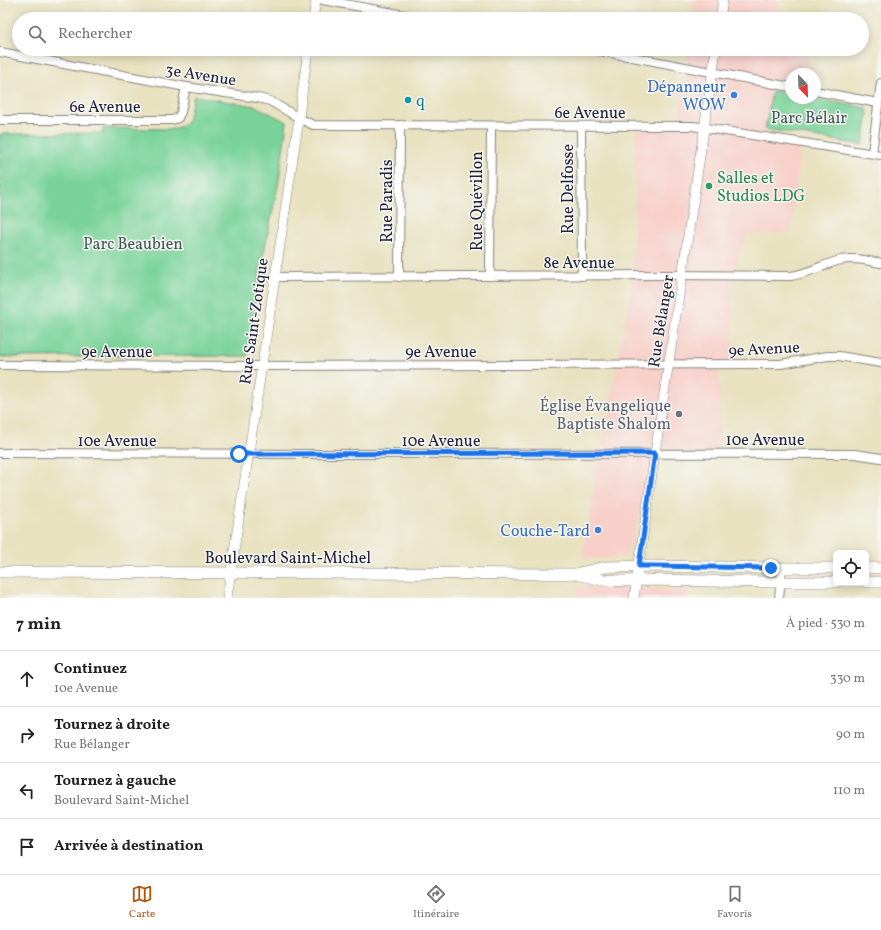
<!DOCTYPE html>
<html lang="fr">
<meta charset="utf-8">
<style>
body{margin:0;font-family:Vollkorn,serif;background:#f2f2f2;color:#222}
.controls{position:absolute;right:12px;bottom:12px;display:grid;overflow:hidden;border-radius:6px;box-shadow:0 2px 10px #0003}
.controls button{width:36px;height:36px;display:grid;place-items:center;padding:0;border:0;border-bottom:1px solid #e0e0e0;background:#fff;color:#222;font:20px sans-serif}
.compass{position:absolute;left:785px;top:68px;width:36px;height:36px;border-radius:50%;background:#fff;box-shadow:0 2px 10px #0003;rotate:157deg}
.stop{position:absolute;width:12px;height:12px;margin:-9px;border:3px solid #1a73e8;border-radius:50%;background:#fff}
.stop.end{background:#1a73e8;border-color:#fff;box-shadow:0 1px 4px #0008}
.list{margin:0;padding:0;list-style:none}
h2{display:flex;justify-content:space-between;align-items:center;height:52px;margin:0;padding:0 16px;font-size:17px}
h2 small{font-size:13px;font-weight:400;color:#767676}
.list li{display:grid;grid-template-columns:26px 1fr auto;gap:12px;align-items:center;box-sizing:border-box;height:56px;padding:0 16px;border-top:1px solid #e0e0e0}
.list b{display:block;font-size:15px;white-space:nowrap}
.list p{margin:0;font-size:13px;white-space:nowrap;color:#767676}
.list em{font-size:13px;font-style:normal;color:#767676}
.icon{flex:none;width:22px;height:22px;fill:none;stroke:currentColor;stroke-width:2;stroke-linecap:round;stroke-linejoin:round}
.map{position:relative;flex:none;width:881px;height:598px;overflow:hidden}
.search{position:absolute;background:#fff;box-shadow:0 2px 10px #0003;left:12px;right:12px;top:12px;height:44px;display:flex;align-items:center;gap:10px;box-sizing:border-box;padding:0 14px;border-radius:22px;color:#767676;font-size:15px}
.sheet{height:276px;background:#fff}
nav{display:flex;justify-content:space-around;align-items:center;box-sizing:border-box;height:56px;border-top:1px solid #e0e0e0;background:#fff;font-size:11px;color:#767676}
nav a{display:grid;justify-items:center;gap:2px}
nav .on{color:#b45309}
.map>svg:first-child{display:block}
.built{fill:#f7d0c9}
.green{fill:#79d399;stroke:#4e7a6a}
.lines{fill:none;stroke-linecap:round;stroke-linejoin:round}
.minor-casing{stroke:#85827e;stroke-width:10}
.tertiary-casing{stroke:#85827e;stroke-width:10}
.secondary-casing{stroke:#85827e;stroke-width:12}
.minor{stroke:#fff;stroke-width:8}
.tertiary{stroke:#fff;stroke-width:9}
.secondary{stroke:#fff;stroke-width:11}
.route{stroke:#1a73e8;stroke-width:5}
.shop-dot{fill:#3f7fe0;stroke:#f6f6f2;stroke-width:1.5}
.culture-dot{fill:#0f9aa8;stroke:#f6f6f2;stroke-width:1.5}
.leisure-dot{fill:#2e9e5b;stroke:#f6f6f2;stroke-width:1.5}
.worship-dot{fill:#6b7280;stroke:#f6f6f2;stroke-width:1.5}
.labels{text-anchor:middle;stroke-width:3;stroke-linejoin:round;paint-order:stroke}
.street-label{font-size:16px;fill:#22223b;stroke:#f6f6f2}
.shop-label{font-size:16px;fill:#366cbe;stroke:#f6f6f2;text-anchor:end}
.culture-label{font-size:16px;fill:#0d838f;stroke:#f6f6f2;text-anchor:start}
.park-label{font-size:16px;fill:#3c5757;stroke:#f6f6f2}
.leisure-label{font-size:16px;fill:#27864d;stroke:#f6f6f2;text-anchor:start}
.worship-label{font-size:16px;fill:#5b616d;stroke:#f6f6f2;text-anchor:end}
</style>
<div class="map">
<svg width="881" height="598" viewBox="0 0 881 598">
<rect width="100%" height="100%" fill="#f6f6f2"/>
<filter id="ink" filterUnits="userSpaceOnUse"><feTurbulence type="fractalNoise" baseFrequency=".025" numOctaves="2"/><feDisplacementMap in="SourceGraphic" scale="8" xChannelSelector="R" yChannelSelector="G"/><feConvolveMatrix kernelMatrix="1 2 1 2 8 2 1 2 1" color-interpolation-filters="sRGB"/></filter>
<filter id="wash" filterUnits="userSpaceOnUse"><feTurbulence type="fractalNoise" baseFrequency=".012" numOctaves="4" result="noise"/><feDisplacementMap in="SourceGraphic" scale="16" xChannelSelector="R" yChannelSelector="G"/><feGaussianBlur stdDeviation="0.9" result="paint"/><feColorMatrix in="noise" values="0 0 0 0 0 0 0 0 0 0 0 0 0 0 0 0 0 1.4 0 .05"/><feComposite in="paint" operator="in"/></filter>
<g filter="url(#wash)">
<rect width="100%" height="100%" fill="#e8e2c0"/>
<!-- built -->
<g class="built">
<polygon points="693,0 779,0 776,19 691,19"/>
<polygon points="688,49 811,49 807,74 791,74 791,87 772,83 763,136 802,143 796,189 791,233 747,235 733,276 733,364 720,364 720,453 655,453 654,460 628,555 625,557 581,559 633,276 636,126 679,123"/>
<polygon points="577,586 690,590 690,598 576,598"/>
</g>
<!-- green -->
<g class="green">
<polygon points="772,91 791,94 791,98 811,98 866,108 868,112 863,145 765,129"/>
<polygon points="194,96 255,106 287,122 279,180 259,276 247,356 0,357 0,134 103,133 103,128 175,129 187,123"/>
</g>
</g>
<g filter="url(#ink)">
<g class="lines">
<!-- minor casing -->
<g class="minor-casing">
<g id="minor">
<polyline points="323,0 426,19"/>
<polyline points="590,49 791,87"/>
<polyline points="0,52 186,87 258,98 270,101 299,118 313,125 693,126 881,155"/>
<polyline points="815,91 878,103"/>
<polyline points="0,120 172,120 178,118 181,112 186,87"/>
<polyline points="581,126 582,276"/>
<polyline points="872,153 881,83"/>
<polyline points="490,276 491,126"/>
<path d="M 274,277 L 667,275 L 791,276 C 810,273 824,264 841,260 C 854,257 868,261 881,263"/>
<polyline points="399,277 400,125"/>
<polyline points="0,365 261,366 780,364 828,356 839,356 881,363"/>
<path d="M 0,453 C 285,455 570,453 855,454 L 881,458"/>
<polyline points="779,598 782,568"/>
</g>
</g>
<!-- tertiary casing -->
<g class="tertiary-casing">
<g id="tertiary">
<polyline points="313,19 316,0"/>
<polyline points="720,19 723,0"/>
<polyline points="227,598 299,118 308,49"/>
<polyline points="634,598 655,453 682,276 716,49"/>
</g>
</g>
<!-- secondary casing -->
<g class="secondary-casing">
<g id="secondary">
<polyline points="866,568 881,568"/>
<polyline points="0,572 576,574 604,580 623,581 647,580 770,582 836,582"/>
<polyline points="579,573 606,567 653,566 782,568 836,568"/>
<polyline points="866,582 881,582"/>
</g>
</g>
<!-- minor -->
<use href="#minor" class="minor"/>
<!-- tertiary -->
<use href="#tertiary" class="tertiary"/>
<!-- secondary -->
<use href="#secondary" class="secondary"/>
</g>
</g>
<g class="lines" filter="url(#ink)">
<!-- route -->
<polyline class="route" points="239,454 655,453 639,566 653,566 771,568"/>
</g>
<!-- markers -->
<g class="shop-dot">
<circle cx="734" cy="95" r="4"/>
<circle cx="598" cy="530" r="4"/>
</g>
<circle class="culture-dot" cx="408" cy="100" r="4"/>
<circle class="leisure-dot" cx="709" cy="186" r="4"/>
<circle class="worship-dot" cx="679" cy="414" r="4"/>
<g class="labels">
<!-- street labels -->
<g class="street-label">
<text transform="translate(201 74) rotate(9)" y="6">3e Avenue</text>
<text x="105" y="112">6e Avenue</text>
<text x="590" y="118">6e Avenue</text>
<text transform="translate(567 189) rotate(-90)" y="6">Rue Delfosse</text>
<text transform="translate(386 201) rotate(-90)" y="6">Rue Paradis</text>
<text transform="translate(476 201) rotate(-90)" y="6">Rue Quévillon</text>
<text x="579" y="268">8e Avenue</text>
<text transform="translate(253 321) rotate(-82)" y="6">Rue Saint-Zotique</text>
<text transform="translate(660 321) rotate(-81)" y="6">Rue Bélanger</text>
<text transform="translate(764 348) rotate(-3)" y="6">9e Avenue</text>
<text x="117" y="357">9e Avenue</text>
<text x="441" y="357">9e Avenue</text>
<text x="765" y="445">10e Avenue</text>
<text x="117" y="446">10e Avenue</text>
<text x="441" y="446">10e Avenue</text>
<text x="288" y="563">Boulevard Saint-Michel</text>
</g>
<!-- shop labels -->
<g class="shop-label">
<text x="726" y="92">Dépanneur<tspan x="726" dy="18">WOW</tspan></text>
<text x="590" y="536">Couche-Tard</text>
</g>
<!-- culture labels -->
<g class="culture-label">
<text x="416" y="106">q</text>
</g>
<!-- park labels -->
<g class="park-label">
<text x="809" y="123">Parc Bélair</text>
<text x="133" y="249">Parc Beaubien</text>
</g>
<!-- leisure labels -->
<g class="leisure-label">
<text x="717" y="183">Salles et<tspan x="717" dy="18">Studios LDG</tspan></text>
</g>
<!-- worship labels -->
<g class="worship-label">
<text x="671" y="411">Église Évangelique<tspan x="671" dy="18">Baptiste Shalom</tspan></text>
</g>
</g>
</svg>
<div class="controls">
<button><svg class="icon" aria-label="locate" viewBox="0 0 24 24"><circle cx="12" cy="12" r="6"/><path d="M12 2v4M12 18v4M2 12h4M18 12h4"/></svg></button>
</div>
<svg class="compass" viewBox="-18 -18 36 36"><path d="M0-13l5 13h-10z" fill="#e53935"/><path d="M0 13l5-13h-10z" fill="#767676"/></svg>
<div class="stop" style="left:239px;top:454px"></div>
<div class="stop end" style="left:771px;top:568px"></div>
<div class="search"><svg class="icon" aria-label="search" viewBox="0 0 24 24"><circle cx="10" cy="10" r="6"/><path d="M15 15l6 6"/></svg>Rechercher</div>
</div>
<section class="sheet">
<h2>7 min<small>À pied · 530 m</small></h2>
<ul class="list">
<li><svg class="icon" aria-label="ahead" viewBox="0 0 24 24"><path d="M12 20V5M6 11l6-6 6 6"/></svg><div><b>Continuez</b><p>10e Avenue</p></div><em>330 m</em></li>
<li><svg class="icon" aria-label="right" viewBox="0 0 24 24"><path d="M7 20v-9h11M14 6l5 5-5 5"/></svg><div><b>Tournez à droite</b><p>Rue Bélanger</p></div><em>90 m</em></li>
<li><svg class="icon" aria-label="left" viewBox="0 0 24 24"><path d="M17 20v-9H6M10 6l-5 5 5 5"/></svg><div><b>Tournez à gauche</b><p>Boulevard Saint-Michel</p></div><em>110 m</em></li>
<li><svg class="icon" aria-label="arrive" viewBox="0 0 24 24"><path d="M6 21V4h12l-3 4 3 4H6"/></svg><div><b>Arrivée à destination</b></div></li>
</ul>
</section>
<nav>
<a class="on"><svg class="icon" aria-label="map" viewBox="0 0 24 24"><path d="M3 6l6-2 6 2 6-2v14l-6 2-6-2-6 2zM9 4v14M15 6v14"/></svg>Carte</a>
<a><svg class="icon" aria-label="directions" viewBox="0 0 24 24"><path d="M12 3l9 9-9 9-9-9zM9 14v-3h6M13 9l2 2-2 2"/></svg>Itinéraire</a>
<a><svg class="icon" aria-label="saved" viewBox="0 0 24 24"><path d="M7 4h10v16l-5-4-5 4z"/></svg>Favoris</a>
</nav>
